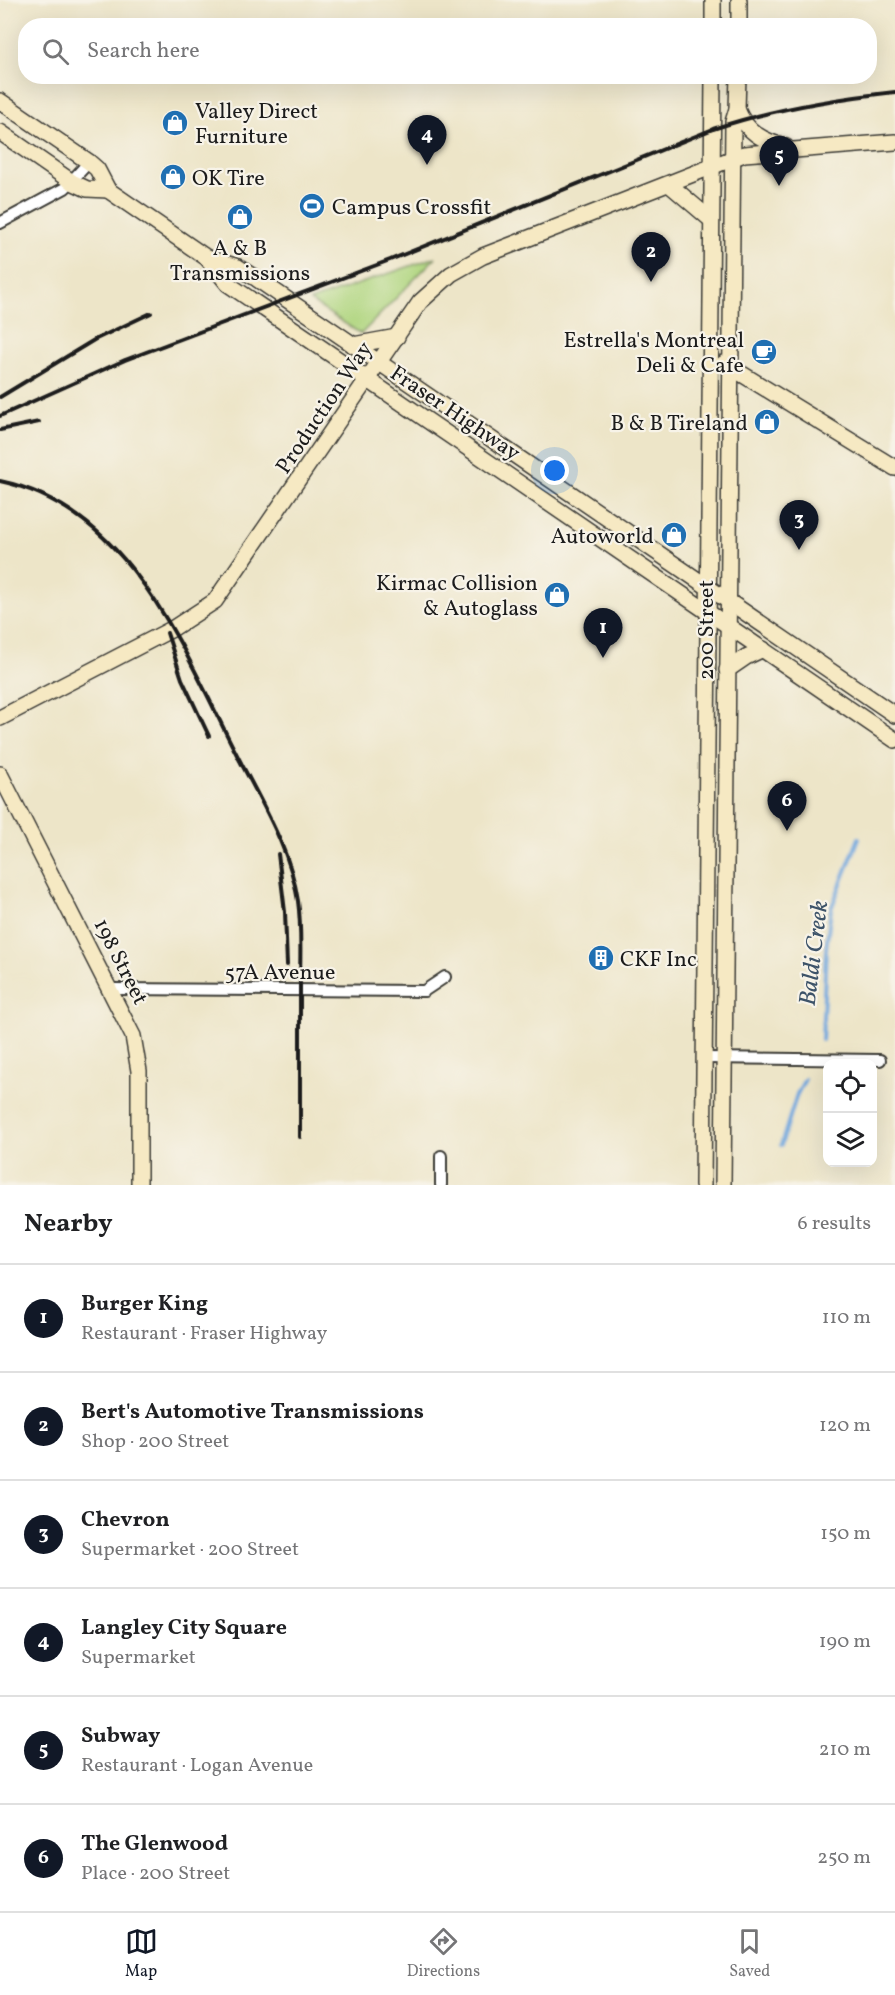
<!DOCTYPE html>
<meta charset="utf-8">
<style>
body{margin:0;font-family:Vollkorn,serif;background:#f2f2f2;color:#202124}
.controls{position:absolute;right:18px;bottom:18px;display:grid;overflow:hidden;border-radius:12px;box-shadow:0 6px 24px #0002}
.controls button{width:54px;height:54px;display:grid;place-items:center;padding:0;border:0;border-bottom:2px solid #e0e0e0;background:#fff;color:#202124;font:30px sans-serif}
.you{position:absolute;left:555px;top:471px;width:21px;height:21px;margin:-15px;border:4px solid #fff;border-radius:50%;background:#1a73e8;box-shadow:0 0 0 9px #1a73e833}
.badge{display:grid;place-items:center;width:39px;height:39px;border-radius:50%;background:#111827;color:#fff;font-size:20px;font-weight:700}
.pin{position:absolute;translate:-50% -50px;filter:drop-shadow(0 2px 3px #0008)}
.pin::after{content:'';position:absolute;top:32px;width:21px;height:18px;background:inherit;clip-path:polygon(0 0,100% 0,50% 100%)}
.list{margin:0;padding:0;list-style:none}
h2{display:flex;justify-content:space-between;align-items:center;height:78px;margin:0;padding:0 24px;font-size:26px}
h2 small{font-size:20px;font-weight:400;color:#757577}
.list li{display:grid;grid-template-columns:39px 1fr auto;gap:18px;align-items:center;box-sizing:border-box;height:108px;padding:0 24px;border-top:2px solid #e0e0e0}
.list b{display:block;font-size:22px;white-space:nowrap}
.list p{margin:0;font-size:20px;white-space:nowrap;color:#757577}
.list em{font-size:20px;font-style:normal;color:#757577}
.icon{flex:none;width:33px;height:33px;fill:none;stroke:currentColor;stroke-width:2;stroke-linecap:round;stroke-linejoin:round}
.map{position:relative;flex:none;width:895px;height:1185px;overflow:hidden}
.search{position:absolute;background:#fff;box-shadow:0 6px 24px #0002;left:18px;right:18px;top:18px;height:66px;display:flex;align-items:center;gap:15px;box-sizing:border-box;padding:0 21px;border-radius:24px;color:#757577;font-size:22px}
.sheet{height:726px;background:#fff}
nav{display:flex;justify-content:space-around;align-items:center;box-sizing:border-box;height:84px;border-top:2px solid #e0e0e0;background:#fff;font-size:16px;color:#757577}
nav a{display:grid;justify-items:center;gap:3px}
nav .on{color:#111827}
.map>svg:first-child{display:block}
.green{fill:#b0d680;stroke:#66794e;stroke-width:1.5}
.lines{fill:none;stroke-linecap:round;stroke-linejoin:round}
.stream{stroke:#6ea6dd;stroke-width:4}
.street-casing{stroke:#3b3a36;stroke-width:14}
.secondary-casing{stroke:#3b3a36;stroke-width:18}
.street{stroke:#fff;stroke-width:10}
.secondary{stroke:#f6e9c3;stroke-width:15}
.rail{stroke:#1c1c1c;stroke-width:4}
.labels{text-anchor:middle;stroke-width:4.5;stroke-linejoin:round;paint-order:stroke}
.poi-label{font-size:22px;fill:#1c1c1c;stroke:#f7f3e8;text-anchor:start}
.street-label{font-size:22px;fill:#1c1c1c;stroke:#f7f3e8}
.water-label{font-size:24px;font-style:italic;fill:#3d5369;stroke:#f7f3e8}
</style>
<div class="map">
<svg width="895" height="1185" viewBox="0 0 895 1185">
<rect width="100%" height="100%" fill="#f7f3e8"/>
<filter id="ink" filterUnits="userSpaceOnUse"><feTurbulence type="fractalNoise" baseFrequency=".0167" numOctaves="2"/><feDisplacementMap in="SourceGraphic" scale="12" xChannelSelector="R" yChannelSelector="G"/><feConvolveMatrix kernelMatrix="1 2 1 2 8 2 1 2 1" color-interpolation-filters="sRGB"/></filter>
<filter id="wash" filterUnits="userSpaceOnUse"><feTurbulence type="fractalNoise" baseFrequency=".008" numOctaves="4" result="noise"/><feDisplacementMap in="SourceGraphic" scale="24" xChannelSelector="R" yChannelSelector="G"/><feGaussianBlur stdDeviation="1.35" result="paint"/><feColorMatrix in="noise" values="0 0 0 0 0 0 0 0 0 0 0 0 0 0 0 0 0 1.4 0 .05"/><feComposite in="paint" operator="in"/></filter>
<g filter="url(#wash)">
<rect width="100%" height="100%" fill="#ede5c8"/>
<!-- green -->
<polygon class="green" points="436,257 361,334 310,301"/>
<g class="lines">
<!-- stream -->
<g class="stream">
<polyline points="822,1040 826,949 831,909 859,838"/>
<polyline points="781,1145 797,1094 805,1079"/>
</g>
</g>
</g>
<g filter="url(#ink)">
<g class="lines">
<!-- street casing -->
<g class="street-casing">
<g id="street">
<polyline points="0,223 65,188 89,162"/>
<polyline points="112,989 424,991 445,977"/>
<polyline points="704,1058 880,1060"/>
<polyline points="441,1156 441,1185"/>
</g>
</g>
<!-- secondary casing -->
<g class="secondary-casing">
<g id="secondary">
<polyline points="713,0 713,26"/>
<polyline points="739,26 739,0"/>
<polyline points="0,101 89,162 97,169 108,190 207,258 228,284 895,740"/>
<path d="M 737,109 C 746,132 763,141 786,147"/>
<polyline points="0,132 72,182 87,189 108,190"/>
<polyline points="670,185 710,219"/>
<polyline points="207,258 238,267 257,279 895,715"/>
<polyline points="353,345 397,337"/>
<polyline points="724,363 895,468"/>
<polyline points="727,670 746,657 763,649"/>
<polyline points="0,718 172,629 215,601 420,302 451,274 483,256 744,154 895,142"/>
<polyline points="0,774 133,1036 139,1071 139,1185"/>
<polyline points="703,1185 713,76"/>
<polyline points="723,1185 733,122 737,109 738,76"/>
</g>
</g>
<!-- street -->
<use href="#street" class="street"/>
<!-- secondary -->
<use href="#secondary" class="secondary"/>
<!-- rail -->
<g class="rail">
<polyline points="0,397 94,340 151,313"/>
<path d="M 0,416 L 125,360 L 390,260 L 713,129 C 772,109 832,99 895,92"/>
<polyline points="0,430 39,422"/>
<path d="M 0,481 C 128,508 182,647 235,751 C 259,799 290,847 298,901 C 302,929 300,958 300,987 C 300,1037 300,1087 300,1137"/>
<polyline points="167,633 182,679 209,736"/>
<polyline points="278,854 285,912 287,965"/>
</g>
</g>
</g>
<!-- icons -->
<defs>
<g id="shop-disc" transform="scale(1.35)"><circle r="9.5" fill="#1f6fb2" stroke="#f7f3e8"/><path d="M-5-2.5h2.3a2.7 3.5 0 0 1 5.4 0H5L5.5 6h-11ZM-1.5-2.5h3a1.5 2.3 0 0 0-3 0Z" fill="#fff"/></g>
<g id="stadium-disc" transform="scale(1.35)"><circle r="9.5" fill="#1f6fb2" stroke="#f7f3e8"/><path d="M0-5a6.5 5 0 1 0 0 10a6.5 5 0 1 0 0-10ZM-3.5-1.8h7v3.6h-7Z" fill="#fff"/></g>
<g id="cafe-disc" transform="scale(1.35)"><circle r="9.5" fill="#1f6fb2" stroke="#f7f3e8"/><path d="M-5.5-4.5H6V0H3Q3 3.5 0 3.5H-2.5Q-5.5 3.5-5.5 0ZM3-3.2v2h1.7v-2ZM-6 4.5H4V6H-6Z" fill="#fff"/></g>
<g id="building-disc" transform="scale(1.35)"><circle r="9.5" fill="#1f6fb2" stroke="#f7f3e8"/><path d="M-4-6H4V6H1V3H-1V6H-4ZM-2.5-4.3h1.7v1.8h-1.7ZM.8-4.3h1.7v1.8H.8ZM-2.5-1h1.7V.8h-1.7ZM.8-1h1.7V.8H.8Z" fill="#fff"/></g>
</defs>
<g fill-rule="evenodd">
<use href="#shop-disc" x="175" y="123"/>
<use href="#shop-disc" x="173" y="177"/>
<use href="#stadium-disc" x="312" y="206"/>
<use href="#shop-disc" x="240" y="217"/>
<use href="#cafe-disc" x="764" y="352"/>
<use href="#shop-disc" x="767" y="422"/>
<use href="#shop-disc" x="674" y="535"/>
<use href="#shop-disc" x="557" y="595"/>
<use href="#building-disc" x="601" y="958"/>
</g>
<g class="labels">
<!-- poi labels -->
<g class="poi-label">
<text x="195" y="118">Valley Direct<tspan x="195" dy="25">Furniture</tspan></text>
<text x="192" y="185">OK Tire</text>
<text x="332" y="214">Campus Crossfit</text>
<text x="240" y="255" text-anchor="middle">A &amp; B<tspan x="240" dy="25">Transmissions</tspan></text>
<text x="744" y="347" text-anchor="end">Estrella's Montreal<tspan x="744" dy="25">Deli &amp; Cafe</tspan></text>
<text x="748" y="430" text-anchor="end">B &amp; B Tireland</text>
<text x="654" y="543" text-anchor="end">Autoworld</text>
<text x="538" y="590" text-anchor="end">Kirmac Collision<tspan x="538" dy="25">&amp; Autoglass</tspan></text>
<text x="620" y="966">CKF Inc</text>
</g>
<!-- street labels -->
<g class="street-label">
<text transform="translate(323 407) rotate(-56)" y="8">Production Way</text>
<text transform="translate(456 412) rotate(34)" y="8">Fraser Highway</text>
<text transform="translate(705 630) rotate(-90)" y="8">200 Street</text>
<text transform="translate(122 961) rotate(63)" y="8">198 Street</text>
<text x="280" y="979">57A Avenue</text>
</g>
<!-- water labels -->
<g class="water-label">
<text transform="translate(813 953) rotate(-83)" y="8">Baldi Creek</text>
</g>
</g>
</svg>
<div class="controls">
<button><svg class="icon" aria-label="locate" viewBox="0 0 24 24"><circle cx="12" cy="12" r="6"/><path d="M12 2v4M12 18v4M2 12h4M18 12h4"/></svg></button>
<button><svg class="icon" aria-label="layers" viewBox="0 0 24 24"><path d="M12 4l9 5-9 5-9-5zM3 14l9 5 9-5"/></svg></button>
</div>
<div class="you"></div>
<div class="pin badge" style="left:603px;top:658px">1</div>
<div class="pin badge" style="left:651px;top:282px">2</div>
<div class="pin badge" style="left:799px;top:550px">3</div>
<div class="pin badge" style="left:427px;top:165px">4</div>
<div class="pin badge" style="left:779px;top:186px">5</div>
<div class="pin badge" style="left:787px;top:831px">6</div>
<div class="search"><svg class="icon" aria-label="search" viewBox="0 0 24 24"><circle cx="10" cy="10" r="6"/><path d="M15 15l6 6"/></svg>Search here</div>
</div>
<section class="sheet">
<h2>Nearby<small>6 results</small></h2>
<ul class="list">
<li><span class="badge">1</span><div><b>Burger King</b><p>Restaurant · Fraser Highway</p></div><em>110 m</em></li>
<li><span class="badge">2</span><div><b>Bert's Automotive Transmissions</b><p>Shop · 200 Street</p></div><em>120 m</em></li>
<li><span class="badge">3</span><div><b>Chevron</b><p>Supermarket · 200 Street</p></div><em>150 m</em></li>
<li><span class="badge">4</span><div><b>Langley City Square</b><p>Supermarket</p></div><em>190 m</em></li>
<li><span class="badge">5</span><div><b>Subway</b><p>Restaurant · Logan Avenue</p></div><em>210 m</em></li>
<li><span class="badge">6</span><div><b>The Glenwood</b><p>Place · 200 Street</p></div><em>250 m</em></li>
</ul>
</section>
<nav>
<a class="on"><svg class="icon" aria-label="map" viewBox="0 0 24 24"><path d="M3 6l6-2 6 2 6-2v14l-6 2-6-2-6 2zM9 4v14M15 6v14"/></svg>Map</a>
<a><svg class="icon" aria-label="directions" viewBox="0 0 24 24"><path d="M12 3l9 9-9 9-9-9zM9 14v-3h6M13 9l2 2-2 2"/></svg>Directions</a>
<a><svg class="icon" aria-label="saved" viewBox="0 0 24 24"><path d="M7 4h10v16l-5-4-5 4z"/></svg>Saved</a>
</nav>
